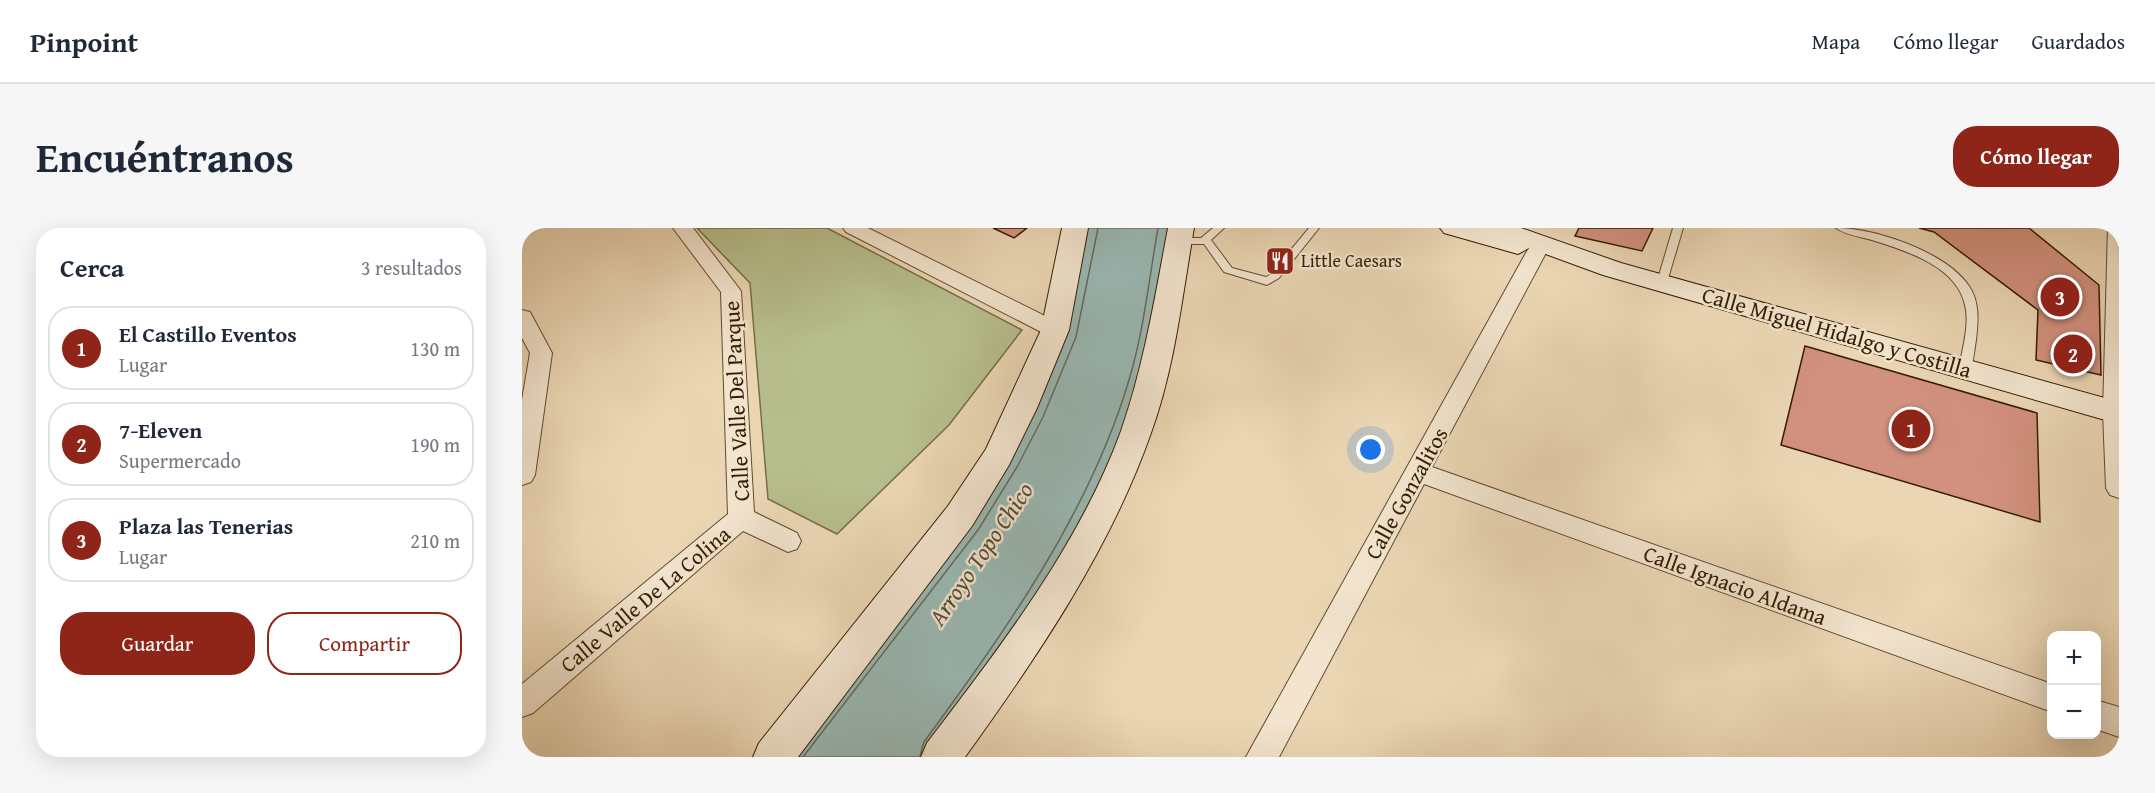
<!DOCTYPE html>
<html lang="es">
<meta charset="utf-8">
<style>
body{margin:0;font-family:"Gentium Book Plus",serif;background:#f6f6f7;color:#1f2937}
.controls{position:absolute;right:18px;bottom:18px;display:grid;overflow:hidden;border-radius:12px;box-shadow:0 6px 24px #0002}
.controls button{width:54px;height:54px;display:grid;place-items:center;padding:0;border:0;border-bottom:2px solid #e0e1e3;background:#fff;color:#1f2937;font:30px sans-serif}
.you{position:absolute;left:849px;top:222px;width:21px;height:21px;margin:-15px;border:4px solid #fff;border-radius:50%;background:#1a73e8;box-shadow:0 0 0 9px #1a73e833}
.badge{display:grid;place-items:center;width:39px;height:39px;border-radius:50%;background:#8f2418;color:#fff;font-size:20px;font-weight:700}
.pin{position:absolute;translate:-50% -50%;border:3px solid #fff;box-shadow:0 2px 6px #0006}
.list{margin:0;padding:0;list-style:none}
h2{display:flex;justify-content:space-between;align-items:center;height:78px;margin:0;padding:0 24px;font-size:26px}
h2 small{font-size:20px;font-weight:400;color:#747a83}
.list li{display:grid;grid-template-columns:39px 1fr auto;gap:18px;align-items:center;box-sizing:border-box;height:84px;margin:0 12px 12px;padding:0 12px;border:2px solid #e0e1e3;border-radius:24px}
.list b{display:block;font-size:22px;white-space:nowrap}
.list p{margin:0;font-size:20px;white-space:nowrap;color:#747a83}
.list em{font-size:20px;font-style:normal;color:#747a83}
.actions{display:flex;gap:12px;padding:18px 24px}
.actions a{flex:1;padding:14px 0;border:2px solid #8f2418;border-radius:24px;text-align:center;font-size:21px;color:#8f2418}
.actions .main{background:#8f2418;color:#fff}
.map{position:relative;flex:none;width:1597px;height:529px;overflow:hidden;border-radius:24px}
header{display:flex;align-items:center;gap:36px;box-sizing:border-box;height:84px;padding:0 30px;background:#fff;border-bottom:2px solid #e0e1e3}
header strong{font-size:28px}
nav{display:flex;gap:33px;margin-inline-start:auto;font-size:21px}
.intro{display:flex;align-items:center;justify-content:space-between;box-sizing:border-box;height:144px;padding:0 36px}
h1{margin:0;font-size:42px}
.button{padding:15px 27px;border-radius:24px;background:#8f2418;color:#fff;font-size:21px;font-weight:700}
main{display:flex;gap:36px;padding:0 36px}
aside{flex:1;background:#fff;border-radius:24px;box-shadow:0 6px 24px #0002}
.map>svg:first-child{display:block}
.green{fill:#b7be8d;stroke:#766e46;stroke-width:1.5}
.water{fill:#99b8b4;stroke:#717a6c;stroke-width:1.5}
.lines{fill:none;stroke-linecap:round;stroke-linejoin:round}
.shore{stroke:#666a5a;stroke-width:1.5}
.building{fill:#d2917f;stroke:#341d00;stroke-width:1.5}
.lane-casing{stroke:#624b2d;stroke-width:2}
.street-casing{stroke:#624b2d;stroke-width:2}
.secondary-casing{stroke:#341d00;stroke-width:2}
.lane{fill:#f2e4ce;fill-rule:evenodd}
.street{fill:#f2e4ce;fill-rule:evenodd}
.secondary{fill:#f2e4ce;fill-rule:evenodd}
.labels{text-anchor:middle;stroke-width:5;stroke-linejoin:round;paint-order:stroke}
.far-poi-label{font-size:18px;fill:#341d00;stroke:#f2e4ce;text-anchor:start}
.street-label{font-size:22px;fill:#341d00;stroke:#f2e4ce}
.water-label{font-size:24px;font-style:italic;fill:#524c36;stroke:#f2e4ce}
</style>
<header>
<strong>Pinpoint</strong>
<nav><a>Mapa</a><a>Cómo llegar</a><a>Guardados</a></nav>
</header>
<div class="intro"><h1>Encuéntranos</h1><a class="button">Cómo llegar</a></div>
<main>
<aside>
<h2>Cerca<small>3 resultados</small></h2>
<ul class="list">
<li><span class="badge">1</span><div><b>El Castillo Eventos</b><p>Lugar</p></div><em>130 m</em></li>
<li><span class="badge">2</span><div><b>7-Eleven</b><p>Supermercado</p></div><em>190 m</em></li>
<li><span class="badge">3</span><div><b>Plaza las Tenerias</b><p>Lugar</p></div><em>210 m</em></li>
</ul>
<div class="actions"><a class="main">Guardar</a><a>Compartir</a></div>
</aside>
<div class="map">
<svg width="1597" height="529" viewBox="0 0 1597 529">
<rect width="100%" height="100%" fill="#ebd6b4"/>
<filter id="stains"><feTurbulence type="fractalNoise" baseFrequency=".00333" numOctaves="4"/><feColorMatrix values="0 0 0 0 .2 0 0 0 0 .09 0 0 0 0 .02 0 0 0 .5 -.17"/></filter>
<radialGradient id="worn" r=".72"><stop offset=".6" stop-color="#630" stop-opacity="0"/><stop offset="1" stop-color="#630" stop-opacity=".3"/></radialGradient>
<!-- green -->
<polygon class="green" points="175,0 305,0 500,102 427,197 315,306 246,271 228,55"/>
<!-- water -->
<polygon class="water" points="553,0 659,0 610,214 419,529 251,529 500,180"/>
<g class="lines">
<!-- shore -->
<g class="shore">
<path d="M 398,528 L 402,514 C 484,402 567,286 607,152 C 622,102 627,51 636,0"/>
<polyline points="281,529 456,302 495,239 521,189 554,109 576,0"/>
</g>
</g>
<!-- building -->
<g class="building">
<polygon points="471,0 505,0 492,10"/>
<polygon points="1057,0 1131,0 1120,23 1053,8"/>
<polygon points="1397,0 1507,0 1577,57 1579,147 1514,132 1516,82 1412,4"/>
<polygon points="1283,118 1515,185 1518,294 1259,217"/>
</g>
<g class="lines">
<!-- lane casing -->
<g class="lane-casing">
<g id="lane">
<polygon points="691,0 702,0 689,12 710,40 744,49 749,46 787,0 797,0 757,50 745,57 702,44 682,16 657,16 652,13 657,10 679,10"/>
<polygon points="1151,0 1161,0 1145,54 1140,58 1135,54"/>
<path d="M 1314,0 C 1353,0 1424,24 1447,58 C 1458,74 1456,94 1454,112 C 1452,122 1452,135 1447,144 L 1443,145 L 1437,141 C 1440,121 1448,97 1443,77 C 1435,39 1385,23 1353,13 C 1341,9 1323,7 1314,0 Z"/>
</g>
</g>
<!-- street casing -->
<g class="street-casing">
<g id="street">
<polygon points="151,0 171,0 219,63 232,284 275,305 279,313 275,321 266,324 221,303 11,485 0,489 0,456 206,286 199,64"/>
<polygon points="321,0 346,0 541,97 544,102 541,107 533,109 525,107 324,4"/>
<polygon points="1586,0 1597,0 1597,270 1588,267 1584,260 1581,184"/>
<polygon points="1015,17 1022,19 1025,23 910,239 1530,456 1530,484 902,256 757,529 724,529 1005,23 1008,19"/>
<polygon points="0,82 8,84 30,125 13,247 9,254 0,257 0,172 8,125 0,110"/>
<polygon points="1574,472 1597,479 1597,509 1574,501"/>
</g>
</g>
<!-- secondary casing -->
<g class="secondary-casing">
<g id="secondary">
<polygon points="540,0 566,0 547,102 515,180 487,237 450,298 276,529 231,529 237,515 426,278 464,221 519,102"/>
<path d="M 646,0 L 672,0 C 660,69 653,139 629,205 C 588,322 515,429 443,529 L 399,529 L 405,515 C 478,419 557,318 599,203 C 622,137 633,69 646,0 Z"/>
<polygon points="918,0 999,0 1099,35 1597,174 1597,196 1081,47 1007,20 996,26 922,5"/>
</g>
</g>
<!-- lane -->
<use href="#lane" class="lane"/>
<!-- street -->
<use href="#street" class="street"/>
<!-- secondary -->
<use href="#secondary" class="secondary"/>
</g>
<!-- icons -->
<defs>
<g id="restaurant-square" transform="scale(1.5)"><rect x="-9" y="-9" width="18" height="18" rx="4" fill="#8f2418" stroke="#f2e4ce"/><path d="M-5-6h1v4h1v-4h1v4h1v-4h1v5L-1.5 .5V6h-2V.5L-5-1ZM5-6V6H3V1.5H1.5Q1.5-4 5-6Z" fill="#fff"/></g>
</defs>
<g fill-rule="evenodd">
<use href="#restaurant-square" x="758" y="33"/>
</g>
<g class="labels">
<!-- far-poi labels -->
<g class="far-poi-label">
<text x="779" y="39">Little Caesars</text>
</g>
<!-- street labels -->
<g class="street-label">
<text transform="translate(1315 104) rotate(16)" y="8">Calle Miguel Hidalgo y Costilla</text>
<text transform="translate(214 173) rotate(-93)" y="8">Calle Valle Del Parque</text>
<text transform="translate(884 265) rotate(-61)" y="8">Calle Gonzalitos</text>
<text transform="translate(1213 357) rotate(20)" y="8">Calle Ignacio Aldama</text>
<text transform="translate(123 371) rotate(-40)" y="8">Calle Valle De La Colina</text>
</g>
<!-- water labels -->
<g class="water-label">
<text transform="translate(459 326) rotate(-56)" y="8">Arroyo Topo Chico</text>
</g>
</g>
<rect width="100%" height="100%" filter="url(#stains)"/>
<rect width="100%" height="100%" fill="url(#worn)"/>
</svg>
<div class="controls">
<button>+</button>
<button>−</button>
</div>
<div class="you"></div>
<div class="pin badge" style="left:1389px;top:201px">1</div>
<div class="pin badge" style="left:1551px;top:126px">2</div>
<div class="pin badge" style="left:1538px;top:69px">3</div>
</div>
</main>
